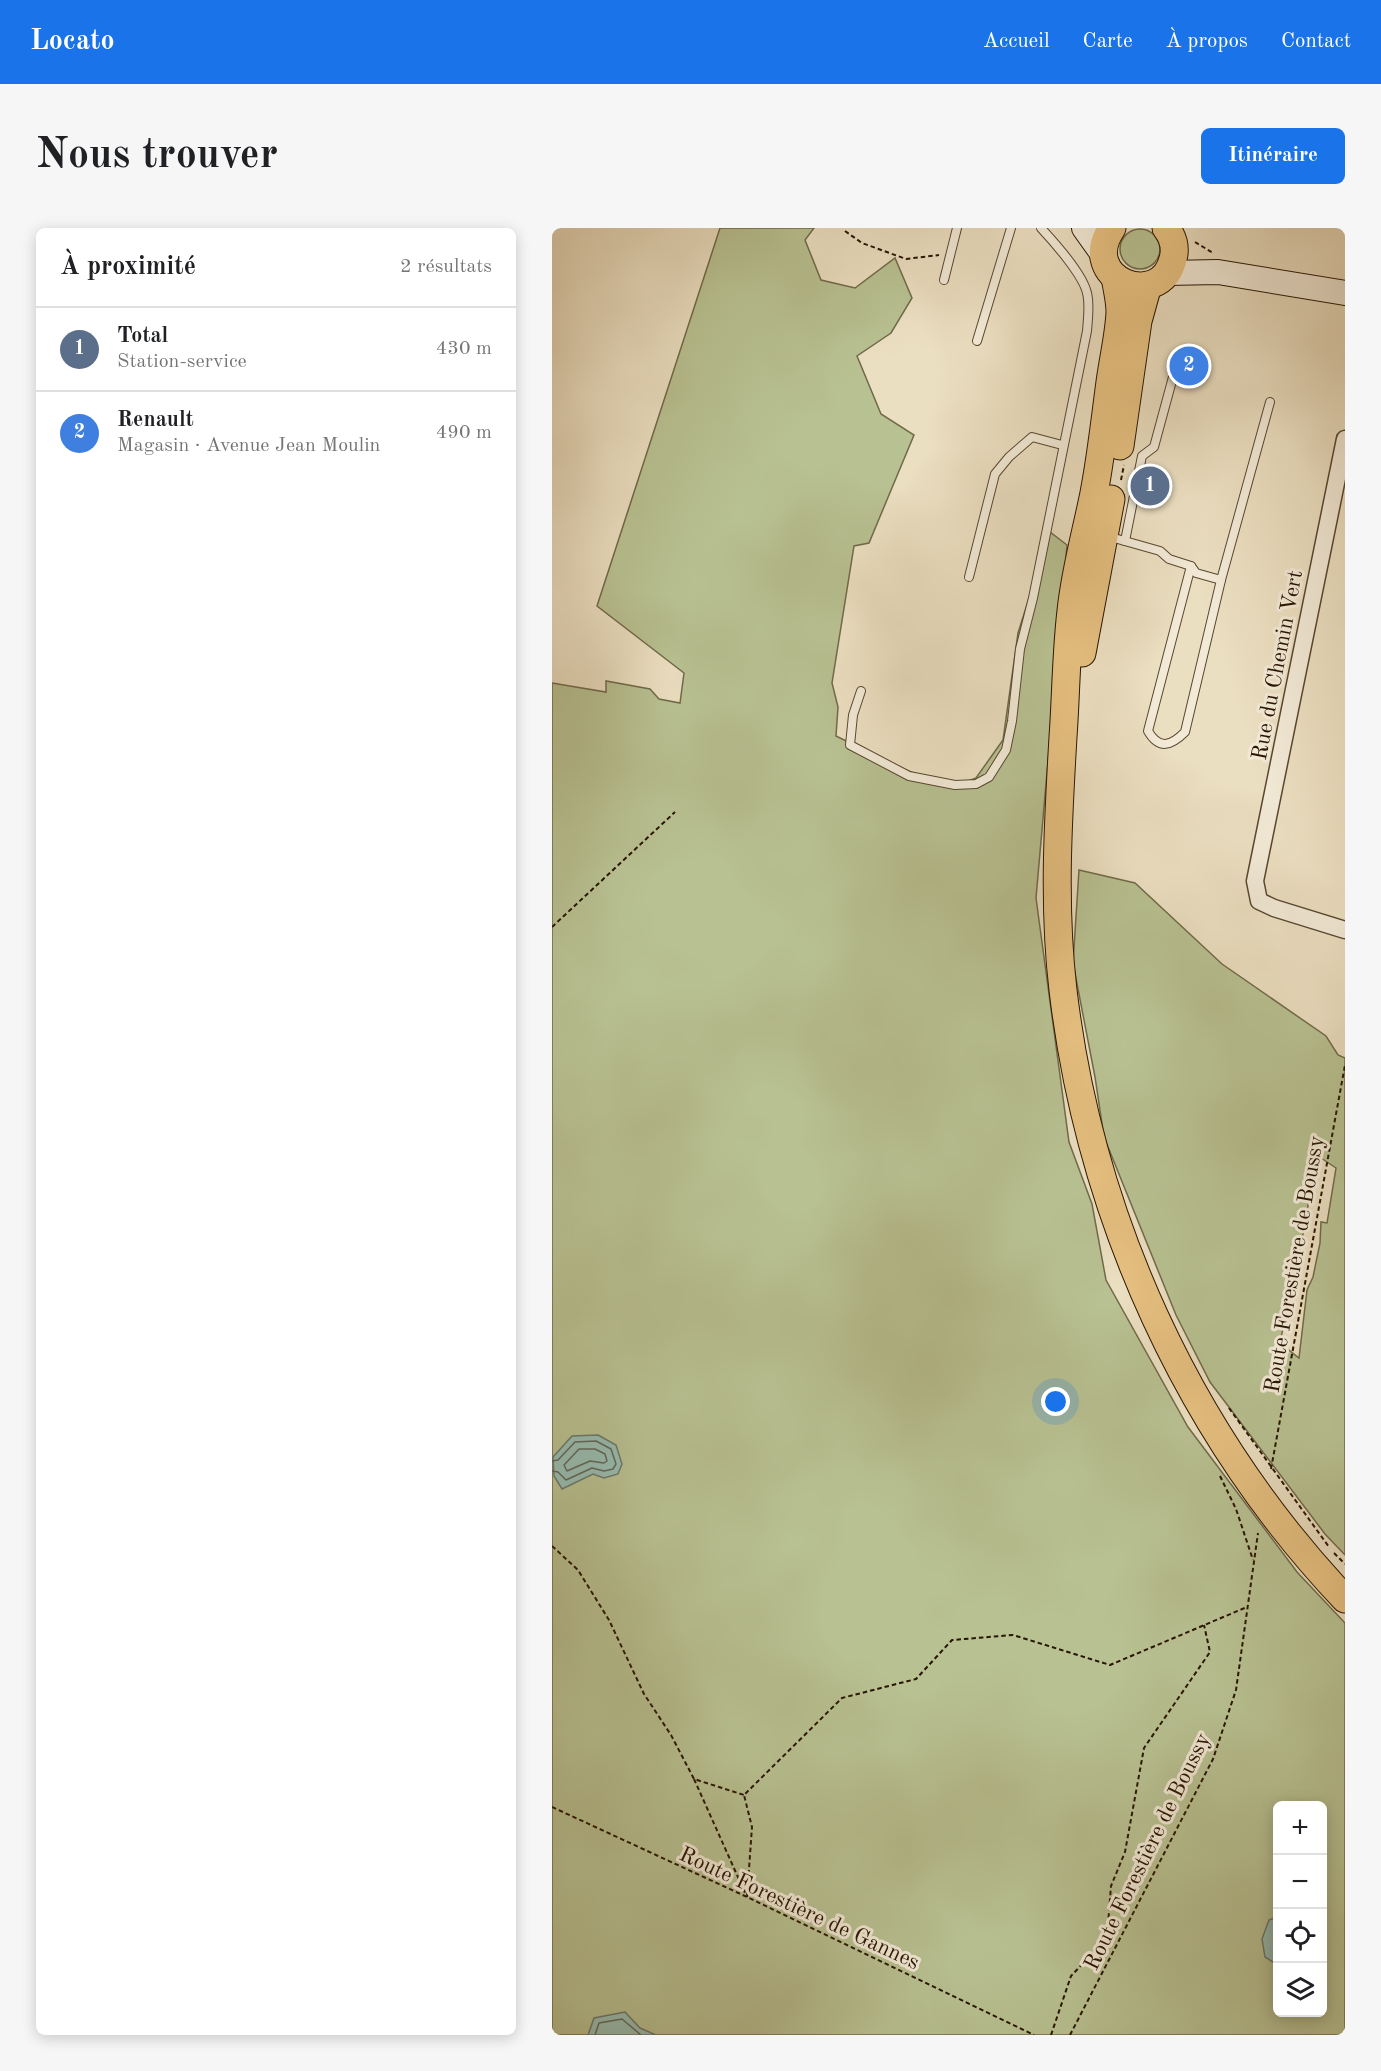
<!DOCTYPE html>
<html lang="fr">
<meta charset="utf-8">
<style>
body{margin:0;font-family:"Old Standard TT",serif;background:#f6f6f6;color:#202124}
.controls{position:absolute;right:18px;bottom:18px;display:grid;overflow:hidden;border-radius:9px;box-shadow:0 3px 15px #0003}
.controls button{width:54px;height:54px;display:grid;place-items:center;padding:0;border:0;border-bottom:2px solid #e0e0e0;background:#fff;color:#202124;font:30px sans-serif}
.you{position:absolute;left:504px;top:1174px;width:21px;height:21px;margin:-15px;border:4px solid #fff;border-radius:50%;background:#1a73e8;box-shadow:0 0 0 9px #1a73e833}
.badge{display:grid;place-items:center;width:39px;height:39px;border-radius:50%;background:#1a73e8;color:#fff;font-size:20px;font-weight:700}
.pin{position:absolute;translate:-50% -50%;border:3px solid #fff;box-shadow:0 2px 6px #0006}
.list{margin:0;padding:0;list-style:none}
h2{display:flex;justify-content:space-between;align-items:center;height:78px;margin:0;padding:0 24px;font-size:26px}
h2 small{font-size:20px;font-weight:400;color:#757577}
.list li{display:grid;grid-template-columns:39px 1fr auto;gap:18px;align-items:center;box-sizing:border-box;height:84px;padding:0 24px;border-top:2px solid #e0e0e0}
.list b{display:block;font-size:22px;white-space:nowrap}
.list p{margin:0;font-size:20px;white-space:nowrap;color:#757577}
.list em{font-size:20px;font-style:normal;color:#757577}
.icon{flex:none;width:33px;height:33px;fill:none;stroke:currentColor;stroke-width:2;stroke-linecap:round;stroke-linejoin:round}
.map{position:relative;flex:none;width:793px;height:1807px;overflow:hidden;border-radius:9px}
header{display:flex;align-items:center;gap:36px;box-sizing:border-box;height:84px;padding:0 30px;background:#1a73e8;color:#fff}
header strong{font-size:28px}
nav{display:flex;gap:33px;margin-inline-start:auto;font-size:21px}
.intro{display:flex;align-items:center;justify-content:space-between;box-sizing:border-box;height:144px;padding:0 36px}
h1{margin:0;font-size:42px}
.button{padding:15px 27px;border-radius:9px;background:#1a73e8;color:#fff;font-size:21px;font-weight:700}
main{display:flex;gap:36px;padding:0 36px}
aside{flex:1;background:#fff;border-radius:9px;box-shadow:0 3px 15px #0003}
.map>svg:first-child{display:block}
.green{fill:#b8c192;stroke:#706a49;stroke-width:1.5;fill-rule:evenodd}
.water{fill:#98bdb2;stroke:#6b796b;stroke-width:1.5}
.lines{fill:none;stroke-linecap:round;stroke-linejoin:round}
.shore{stroke:#606859;stroke-width:1.5}
.lane-casing{stroke:#594730;stroke-width:10}
.street-casing{stroke:#594730;stroke-width:19}
.secondary-casing{stroke:#281400;stroke-width:26}
.primary-casing{stroke:#281400;stroke-width:29}
.path{stroke:#281400;stroke-width:2;stroke-dasharray:4.5 3;stroke-linecap:butt}
.lane{stroke:#f2ead7;stroke-width:8}
.street{stroke:#f2ead7;stroke-width:16}
.secondary{stroke:#f2ead7;stroke-width:24}
.primary{stroke:#e6c080;stroke-width:27}
.labels{text-anchor:middle;stroke-width:6;stroke-linejoin:round;paint-order:stroke}
.street-label{font-size:22px;fill:#281400;stroke:#f2ead7}
</style>
<header>
<strong>Locato</strong>
<nav><a>Accueil</a><a>Carte</a><a>À propos</a><a>Contact</a></nav>
</header>
<div class="intro"><h1>Nous trouver</h1><a class="button">Itinéraire</a></div>
<main>
<aside>
<h2>À proximité<small>2 résultats</small></h2>
<ul class="list">
<li><span class="badge" style="background:#5c6f8a">1</span><div><b>Total</b><p>Station-service</p></div><em>430 m</em></li>
<li><span class="badge" style="background:#3f7fe0">2</span><div><b>Renault</b><p>Magasin · Avenue Jean Moulin</p></div><em>490 m</em></li>
</ul>
</aside>
<div class="map">
<svg width="793" height="1807" viewBox="0 0 793 1807">
<rect width="100%" height="100%" fill="#ebdfc1"/>
<filter id="stains"><feTurbulence type="fractalNoise" baseFrequency=".00333" numOctaves="4"/><feColorMatrix values="0 0 0 0 .2 0 0 0 0 .09 0 0 0 0 .02 0 0 0 .5 -.17"/></filter>
<radialGradient id="worn" r=".72"><stop offset=".6" stop-color="#630" stop-opacity="0"/><stop offset="1" stop-color="#630" stop-opacity=".3"/></radialGradient>
<!-- green -->
<g class="green">
<path d="M 168,0 L 262,0 L 253,12 L 269,52 L 303,60 L 343,30 L 360,70 L 339,105 L 305,128 L 329,186 L 362,207 L 317,315 L 302,318 L 280,455 L 286,479 L 284,508 L 354,542 L 399,560 L 424,550 L 451,512 L 466,405 L 498,304 L 515,317 L 484,670 L 517,914 L 540,976 L 554,1052 L 636,1199 L 745,1344 L 793,1395 L 793,1807 L 0,1807 L 0,455 L 54,464 L 54,453 L 98,461 L 107,471 L 128,475 L 132,445 L 45,378 ZM 726,1578 L 770,1578 L 770,1784 L 726,1784 Z"/>
<circle cx="588" cy="21" r="20"/>
<path d="M 527,642 L 583,655 L 670,736 L 774,808 L 786,827 L 793,830 L 793,1327 L 773,1306 L 658,1154 L 624,1087 L 552,909 L 543,849 L 521,735 ZM 763,926 L 784,940 L 775,995 L 769,994 L 768,1015 L 761,1049 L 755,1062 L 747,1130 L 728,1115 C 736,1074 746,1033 754,991 C 758,970 758,947 763,926 Z"/>
</g>
<!-- water -->
<g class="water">
<polygon points="46,1207 64,1217 70,1236 66,1246 52,1250 41,1246 10,1261 2,1248 1,1229 20,1208"/>
<polygon points="725,1689 726,1735 724,1736 713,1729 710,1711 717,1692"/>
<polygon points="73,1784 88,1800 104,1807 36,1807 42,1790"/>
</g>
<g class="lines">
<!-- shore -->
<g class="shore">
<polygon points="27,1221 43,1221 53,1226 55,1233 52,1235 38,1233 15,1243 12,1237"/>
<polyline points="0,1233 6,1232 23,1214 44,1213 59,1221 64,1236 61,1241 52,1243 40,1240 14,1252 6,1244 0,1243"/>
<polyline points="43,1807 47,1795 70,1791 89,1807"/>
</g>
<!-- lane casing -->
<g class="lane-casing">
<g id="lane">
<polyline points="392,52 405,0"/>
<polyline points="425,113 459,0"/>
<polyline points="555,308 608,323 617,331 639,338 644,345 669,352 718,174"/>
<polyline points="573,313 590,228 602,219 621,149"/>
<path d="M 639,338 L 596,503 C 607,522 619,518 633,504 L 669,352"/>
<polyline points="417,349 443,246 457,229 480,209 510,217"/>
<path d="M 309,463 L 301,487 L 298,517 L 357,548 L 403,557 L 424,556 L 437,549 L 454,522 L 460,493 L 468,421 L 481,370 L 535,103 C 536,90 538,77 535,65 C 531,47 502,14 489,0"/>
</g>
</g>
<!-- street casing -->
<g class="street-casing">
<polyline id="street" points="793,211 703,653 707,673 722,680 793,702"/>
</g>
<!-- secondary casing -->
<g class="secondary-casing">
<g id="secondary">
<polyline points="532,0 552,28"/>
<polyline points="615,45 666,44 793,65"/>
</g>
</g>
<!-- primary casing -->
<g class="primary-casing">
<g id="primary">
<path d="M 560,0 C 525,51 608,84 621,31 C 624,20 621,9 614,0"/>
<path d="M 563,49 C 565,61 568,73 568,84 C 567,107 561,131 558,154 C 553,191 549,229 542,265 C 534,305 523,343 519,383 C 514,425 514,467 511,509 C 506,594 501,678 511,762 C 538,989 636,1205 793,1371"/>
<polyline points="568,218 586,93 596,57"/>
<polyline points="530,425 559,271"/>
</g>
</g>
<!-- path -->
<g class="path">
<polyline points="293,3 310,15 354,31 387,27"/>
<polyline points="643,14 661,25"/>
<polyline points="569,252 572,237"/>
<polyline points="0,699 123,584"/>
<polyline points="677,1180 777,1319"/>
<polyline points="719,1241 793,837"/>
<polyline points="668,1248 684,1281 701,1332"/>
<polyline points="0,1318 26,1342 57,1392 92,1466 119,1507 142,1551 192,1567"/>
<polyline points="782,1325 793,1336"/>
<polyline points="142,1551 194,1667"/>
<polyline points="0,1579 195,1669 482,1807"/>
<polyline points="195,1669 200,1599 192,1567 290,1470 364,1451 400,1412 461,1407 558,1437 695,1379"/>
<polyline points="499,1807 519,1748 555,1710 559,1658 573,1624 592,1520 658,1424 652,1397"/>
<polyline points="518,1807 661,1531 684,1462 706,1305"/>
</g>
<!-- lane -->
<use href="#lane" class="lane"/>
<!-- street -->
<use href="#street" class="street"/>
<!-- secondary -->
<use href="#secondary" class="secondary"/>
<!-- primary -->
<use href="#primary" class="primary"/>
</g>
<g class="labels">
<!-- street labels -->
<g class="street-label">
<text transform="translate(724 437) rotate(-79)" y="8">Rue du Chemin Vert</text>
<text transform="translate(741 1036) rotate(-80)" y="8">Route Forestière de Boussy</text>
<text transform="translate(594 1623) rotate(-64)" y="8">Route Forestière de Boussy</text>
<text transform="translate(248 1679) rotate(25)" y="8">Route Forestière de Gannes</text>
</g>
</g>
<rect width="100%" height="100%" filter="url(#stains)"/>
<rect width="100%" height="100%" fill="url(#worn)"/>
</svg>
<div class="controls">
<button>+</button>
<button>−</button>
<button><svg class="icon" aria-label="locate" viewBox="0 0 24 24"><circle cx="12" cy="12" r="6"/><path d="M12 2v4M12 18v4M2 12h4M18 12h4"/></svg></button>
<button><svg class="icon" aria-label="layers" viewBox="0 0 24 24"><path d="M12 4l9 5-9 5-9-5zM3 14l9 5 9-5"/></svg></button>
</div>
<div class="you"></div>
<div class="pin badge" style="left:598px;top:258px;background:#5c6f8a">1</div>
<div class="pin badge" style="left:637px;top:138px;background:#3f7fe0">2</div>
</div>
</main>
